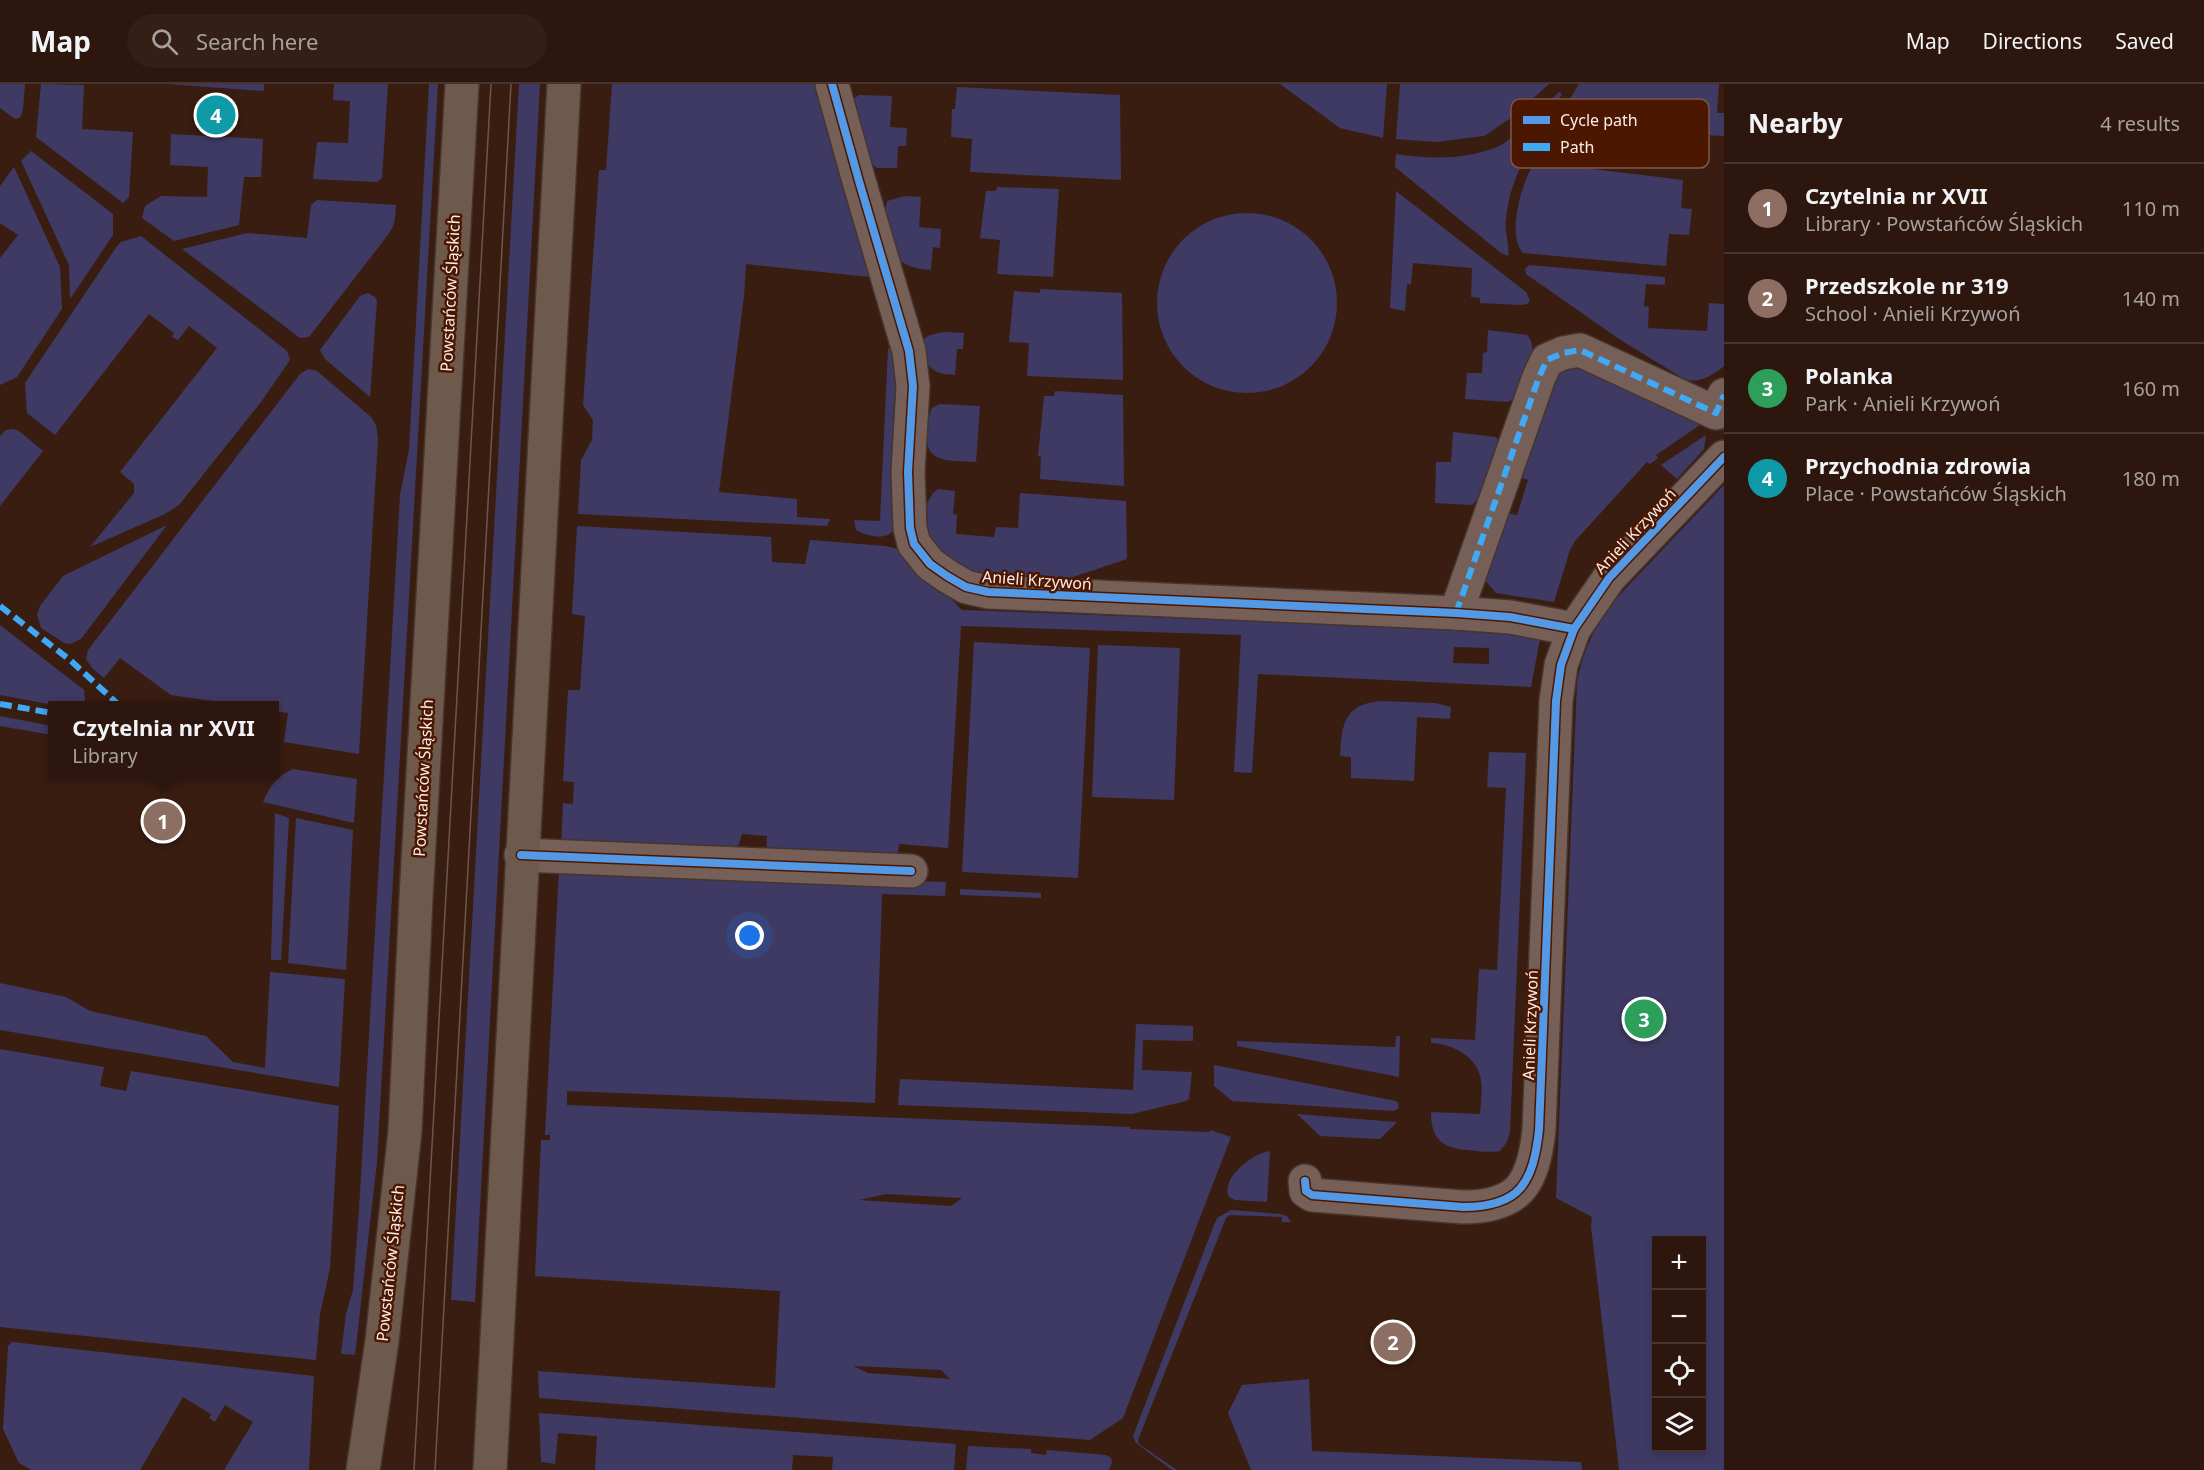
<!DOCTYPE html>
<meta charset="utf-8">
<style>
body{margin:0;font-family:"Noto Sans",sans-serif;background:#341f16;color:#f1f3f6}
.controls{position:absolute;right:18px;bottom:18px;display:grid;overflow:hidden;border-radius:0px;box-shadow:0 3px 9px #0003}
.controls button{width:54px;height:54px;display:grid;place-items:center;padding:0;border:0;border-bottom:2px solid #48352e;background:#2c160d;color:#f1f3f6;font:30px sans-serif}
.you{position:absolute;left:750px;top:852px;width:21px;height:21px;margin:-15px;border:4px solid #fff;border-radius:50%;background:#1a73e8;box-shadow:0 0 0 9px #1a73e833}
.badge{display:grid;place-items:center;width:39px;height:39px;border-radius:50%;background:#8c9099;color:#fff;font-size:20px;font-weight:700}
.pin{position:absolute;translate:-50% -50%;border:3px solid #fff;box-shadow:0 2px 6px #0006}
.popup{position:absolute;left:48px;top:617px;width:231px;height:78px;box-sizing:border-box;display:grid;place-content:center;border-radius:0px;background:#2c160d;filter:drop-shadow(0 2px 4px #0005);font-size:20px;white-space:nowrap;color:#a69f9d}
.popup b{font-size:22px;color:#f1f3f6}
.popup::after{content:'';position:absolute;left:50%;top:100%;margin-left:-12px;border:12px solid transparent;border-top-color:#2c160d}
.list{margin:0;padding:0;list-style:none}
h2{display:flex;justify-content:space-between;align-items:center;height:78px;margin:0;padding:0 24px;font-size:26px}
h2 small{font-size:20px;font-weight:400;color:#a69f9d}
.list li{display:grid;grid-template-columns:39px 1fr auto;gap:18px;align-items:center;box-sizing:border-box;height:90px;padding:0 24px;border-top:2px solid #48352e}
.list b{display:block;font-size:22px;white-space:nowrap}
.list p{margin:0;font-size:20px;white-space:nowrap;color:#a69f9d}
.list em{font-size:20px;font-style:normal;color:#a69f9d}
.icon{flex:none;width:33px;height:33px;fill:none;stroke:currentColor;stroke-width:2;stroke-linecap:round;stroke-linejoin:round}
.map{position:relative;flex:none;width:1724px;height:1386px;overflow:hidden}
header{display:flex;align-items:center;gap:36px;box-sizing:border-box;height:84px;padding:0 30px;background:#2c160d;border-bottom:2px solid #48352e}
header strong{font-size:28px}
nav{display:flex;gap:33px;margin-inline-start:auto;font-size:21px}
.search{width:420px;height:54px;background:#341f16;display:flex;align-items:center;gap:15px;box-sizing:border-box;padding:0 21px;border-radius:33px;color:#a69f9d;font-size:22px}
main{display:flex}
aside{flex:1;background:#2c160d}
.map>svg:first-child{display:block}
.green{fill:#3f3a63;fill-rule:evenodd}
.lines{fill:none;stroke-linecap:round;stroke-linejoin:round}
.minor-casing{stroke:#46342d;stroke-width:36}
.major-casing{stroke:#46342d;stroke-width:36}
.minor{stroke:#765f57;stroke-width:33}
.major{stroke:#6e5a4c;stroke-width:33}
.tram{stroke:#6d574d;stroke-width:1.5}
.quiet{stroke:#3fa9f5;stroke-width:6;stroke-dasharray:12 6;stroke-linecap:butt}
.cycleway-casing{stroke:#4b1700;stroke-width:11}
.cycleway{stroke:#5399e6;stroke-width:8}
.labels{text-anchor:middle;stroke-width:5;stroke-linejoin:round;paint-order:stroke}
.street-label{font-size:16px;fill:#fbece7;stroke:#4b1700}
.key{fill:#4b1700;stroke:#805745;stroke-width:1.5}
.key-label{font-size:16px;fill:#fbece7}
</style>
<header>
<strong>Map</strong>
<div class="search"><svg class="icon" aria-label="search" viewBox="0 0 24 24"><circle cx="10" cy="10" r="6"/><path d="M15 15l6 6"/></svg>Search here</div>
<nav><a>Map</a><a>Directions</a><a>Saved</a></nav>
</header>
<main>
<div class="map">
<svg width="1724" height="1386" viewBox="0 0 1724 1386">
<rect width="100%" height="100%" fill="#3a1d11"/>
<!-- green -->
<g class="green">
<polygon points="0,0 25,0 23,26 20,34 15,35 0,24"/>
<polygon points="41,0 84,1 82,45 133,48 129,113 123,119 36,53"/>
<polygon points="168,0 264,0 264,7"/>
<polygon points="334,0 388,0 382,94 377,98 313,95 317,58 348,59 350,17 333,16"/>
<polygon points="429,0 438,0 377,1078 355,1271 341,1270 346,1230 353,1206 359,1126 400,411 409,366"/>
<polygon points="519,0 540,0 475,1218 451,1216"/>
<polygon points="612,0 818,0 870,193 746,180 744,212 719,408 797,415 797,433 830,435 827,442 578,430 581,376 592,356 593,336 583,321 599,86 606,86"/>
<polygon points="1280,0 1387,0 1383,54 1340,44"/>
<polygon points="1400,0 1549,0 1514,32 1484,52 1436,58 1396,55"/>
<polygon points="1579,0 1719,0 1717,29 1724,29 1724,52 1706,51 1704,85 1566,70 1541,64"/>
<polygon points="957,3 1120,11 1121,96 970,88 972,55 951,53 952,25 955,25"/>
<path d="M 1559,8 L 1562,10 C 1539,49 1510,88 1506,135 C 1504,148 1510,160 1508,172 L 1501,169 L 1395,83 L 1396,70 C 1429,75 1465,76 1497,63 C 1513,57 1545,21 1559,8 Z"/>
<polygon points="859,11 892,12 890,43 907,44 906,62 898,62 897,84 877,84 868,77 852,16"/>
<polygon points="171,50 263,55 261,93 244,93 239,141 174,157 142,134 145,122 161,112 207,113 208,83 170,81"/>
<polygon points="31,67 113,130 113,151 70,215 69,181 21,77"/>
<path d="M 1535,78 L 1683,96 L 1681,124 L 1692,125 L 1689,151 L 1669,150 L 1666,182 L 1523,169 C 1506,150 1522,97 1535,78 Z"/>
<polygon points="14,83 60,183 62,225 17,293 0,301 0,174 18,151 0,139 0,102"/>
<polygon points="997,103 1059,105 1053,193 997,190 1000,156 980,154 986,107 996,107"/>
<polygon points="1396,107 1526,208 1530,217 1527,220 1521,221 1480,219 1480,214 1471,213 1472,184 1413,179 1411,200 1407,200 1405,227 1390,224"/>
<path d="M 905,112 L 921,113 L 919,143 L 941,145 L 940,164 L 933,163 L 931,186 C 899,183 894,175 888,145 C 886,135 884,128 887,117 Z"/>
<path d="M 317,116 L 396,121 C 395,142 394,143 381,160 L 309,253 L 300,254 L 182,165 L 247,149 L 307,154 L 311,121 Z"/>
<circle cx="1247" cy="219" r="90"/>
<polygon points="141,152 287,267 290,276 261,318 179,421 165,430 90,463 134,409 134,400 120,388 217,264 189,242 178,256 172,253 174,249 149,230 55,351 27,329 25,299 117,162 121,158"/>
<path d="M 1529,181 L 1665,193 L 1665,201 L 1646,200 L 1644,222 L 1649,223 L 1648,244 L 1707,247 L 1709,219 L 1724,220 L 1724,282 C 1712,292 1699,300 1684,295 L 1619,255 L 1526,190 L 1525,185 Z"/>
<polygon points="1040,205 1122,209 1123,296 1027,292 1029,259 1009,258 1014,207 1040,209"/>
<polygon points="368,209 375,213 377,217 370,313 325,275 320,266 360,212"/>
<path d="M 1488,246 L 1527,251 C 1542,266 1521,296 1515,312 L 1512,316 L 1507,318 L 1465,315 L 1467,289 L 1482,289 L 1483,269 L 1487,268 Z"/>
<path d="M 947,248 L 964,249 L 963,265 L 957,265 L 955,291 C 950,290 944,291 940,289 C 929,286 914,266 924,255 C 930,249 940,249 947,248 Z"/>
<path d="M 888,264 L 896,267 L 901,299 L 895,444 C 888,458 867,452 856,446 L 854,436 L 880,437 Z"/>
<polygon points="1572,283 1600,288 1700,341 1656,371 1658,374 1650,380 1647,378 1575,457 1570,466 1554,518 1496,509 1484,495 1507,429 1517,431 1528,396 1520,393 1556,289"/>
<polygon points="308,285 317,287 371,333 376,341 378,355 359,670 284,658 288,629 274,627 274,622 240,621 171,611 120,574 104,594 92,584 86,575 88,566 300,290"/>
<polygon points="1055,307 1123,311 1124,402 1040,395 1041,373 1038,372 1044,312 1054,312"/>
<path d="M 940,320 L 980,322 L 976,378 C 965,377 952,378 942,375 C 920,369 925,340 932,324 Z"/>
<polygon points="13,345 19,347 43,367 0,422 0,352 6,346"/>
<polygon points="1453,348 1496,353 1499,358 1478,415 1472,421 1435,419 1436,378 1451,378"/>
<polygon points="1706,351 1704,365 1677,395 1661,381"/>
<path d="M 1724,401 L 1724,1386 L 1619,1386 L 1591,1142 L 1592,1133 L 1556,1114 L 1577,599 C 1582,570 1593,546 1609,522 ZM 1656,1156 L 1702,1156 L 1702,1364 L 1656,1364 Z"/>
<polygon points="938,405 955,407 953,430 957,431 956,450 994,453 996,443 1018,444 1020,409 1126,417 1127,475 1061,497 965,490 931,460 928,445 927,419 933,409"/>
<polygon points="167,441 81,555 70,560 64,559 41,544 37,531 40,522 63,492"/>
<path d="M 577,442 L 771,453 L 772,478 L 805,480 L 810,456 L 885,462 L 903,466 L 962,526 L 1467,545 L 1540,555 L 1531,603 L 1258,590 L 1252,689 L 1234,688 L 1241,551 L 961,542 L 948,764 L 899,760 L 897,778 L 766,771 L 767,752 L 742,750 L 739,760 L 730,770 L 561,763 L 563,719 L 573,720 L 574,698 L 563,697 L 568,606 L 580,606 L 585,532 L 572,530 ZM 1454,563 L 1489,564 L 1489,580 L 1453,579 Z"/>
<polygon points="0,541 84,606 85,616 82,621 54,621 0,611"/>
<polygon points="974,558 1090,564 1078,794 962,788"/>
<polygon points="1098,561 1180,564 1174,716 1092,713"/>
<path d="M 1381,617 L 1435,619 L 1451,623 L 1450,635 L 1417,633 L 1414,697 L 1351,694 L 1351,673 L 1340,672 C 1342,640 1344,620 1381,617 Z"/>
<polygon points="0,632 52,642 52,651 0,642"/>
<path d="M 1489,668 L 1526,669 L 1510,1048 L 1507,1058 L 1500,1067 C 1489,1069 1479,1067 1467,1066 C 1442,1064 1431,1055 1431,1028 L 1480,1030 C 1481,1018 1483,1003 1480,992 C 1475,971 1451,960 1431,959 L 1431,954 L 1475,956 L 1479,885 L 1497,886 L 1506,704 L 1487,703 Z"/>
<path d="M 293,685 L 357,695 L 354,739 L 263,718 C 270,702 277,692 293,685 Z"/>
<polygon points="275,729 289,734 281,876 271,876"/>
<polygon points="296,734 353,746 346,886 288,879"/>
<path d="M 559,786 L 946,798 L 945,812 L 882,810 L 875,1019 L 567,1007 L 567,1021 L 1130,1043 L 1130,1045 L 1209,1048 L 1210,1046 L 1231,1053 L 1123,1334 L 1090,1356 L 539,1314 L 538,1287 L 775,1304 L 780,1207 L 535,1192 L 541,1056 L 550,1056 L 550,1047 L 549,1051 L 545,1051 ZM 886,1110 L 961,1114 L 961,1115 L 951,1122 L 859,1116 ZM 853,1282 L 941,1286 L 950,1295 L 868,1289 Z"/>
<polygon points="960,805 1041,809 1041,814 960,811"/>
<polygon points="270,888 345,895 339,1003 0,946 0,899 66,913 90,927 206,952 233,978 265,984"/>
<polygon points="1136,940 1193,942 1193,957 1143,956 1142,986 1192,988 1189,1015 1186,1017 1132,1030 898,1021 900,995 1133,1006"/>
<polygon points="1396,952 1400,952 1399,993 1237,962 1237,957 1395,963"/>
<polygon points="0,965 104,983 100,1002 126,1007 131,987 339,1022 330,1184 320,1230 316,1276 0,1243"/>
<polygon points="1214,981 1396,1017 1398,1019 1399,1024 1394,1027 1232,1017 1214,1002"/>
<polygon points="1297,1030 1396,1038 1397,1038 1380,1055 1320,1052"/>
<path d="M 1270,1067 L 1267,1118 L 1235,1116 L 1229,1113 C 1220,1094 1253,1069 1270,1067 Z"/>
<polygon points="1231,1126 1280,1130 1287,1132 1291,1138 1282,1138 1282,1133 1230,1131 1226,1134 1138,1356 1139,1360 1177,1386 1172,1386 1136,1359 1133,1352 1214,1141 1217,1134"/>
<polygon points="12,1258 314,1292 309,1386 224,1386 253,1338 225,1321 215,1338 209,1334 211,1330 183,1313 140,1386 31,1386 19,1379 3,1345 8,1262"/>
<polygon points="1309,1295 1312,1367 1581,1378 1582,1386 1251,1386 1228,1329 1242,1301"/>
<polygon points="539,1329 956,1360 954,1386 832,1386 833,1373 793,1371 792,1386 595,1386 597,1352 558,1349 555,1380 541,1378"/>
<polygon points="968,1362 1031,1365 1031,1369 1046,1371 1047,1366 1106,1371 1111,1374 1112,1379 1109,1386 966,1386"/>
</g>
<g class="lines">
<!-- minor casing -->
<g class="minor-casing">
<g id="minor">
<polyline points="832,0 859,97 909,267 913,302 908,388 910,444 914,460 930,480 947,492 966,503 988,508 1456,529 1510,533 1574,545"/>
<polyline points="1456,529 1539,293 1547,276 1563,269 1580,266 1716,329 1724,311"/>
<polyline points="521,771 911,787"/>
<path d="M 1305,1097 L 1306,1107 L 1312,1111 L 1463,1123 C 1520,1123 1533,1099 1539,1046 L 1556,617 L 1561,581 L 1574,545 L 1609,494 L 1724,373"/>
</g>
</g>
<!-- major casing -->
<g class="major-casing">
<g id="major">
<polyline points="363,1386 382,1257 405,1047 416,814 462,0"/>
<polyline points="490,1386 564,0"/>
</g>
</g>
<!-- minor -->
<use href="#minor" class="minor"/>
<!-- major -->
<use href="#major" class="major"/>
<!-- tram -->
<g class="tram">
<polyline points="414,1386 491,0"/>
<polyline points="435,1386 511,0"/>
</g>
<!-- quiet -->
<g class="quiet">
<polyline points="0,522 70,576 120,622"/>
<polyline points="1456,529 1539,293 1547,276 1563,269 1580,266 1716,329 1724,311"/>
<polyline points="0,620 52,629"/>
</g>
<!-- cycleway casing -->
<g class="cycleway-casing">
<g id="cycleway">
<polyline points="832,0 859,97 909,267 913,302 908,388 910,444 914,460 930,480 947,492 966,503 988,508 1456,529 1510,533 1574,545"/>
<polyline points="521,771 911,787"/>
<path d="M 1305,1097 L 1306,1107 L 1312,1111 L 1463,1123 C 1520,1123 1533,1099 1539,1046 L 1556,617 L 1561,581 L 1574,545 L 1609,494 L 1724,373"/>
</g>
</g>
<!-- cycleway -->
<use href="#cycleway" class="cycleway"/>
</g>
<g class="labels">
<!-- street labels -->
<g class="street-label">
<text transform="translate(450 209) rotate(-87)" y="6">Powstańców Śląskich</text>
<text transform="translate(1635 447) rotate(-47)" y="6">Anieli Krzywoń</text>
<text transform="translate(1037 496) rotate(4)" y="6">Anieli Krzywoń</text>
<text transform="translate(423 694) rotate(-87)" y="6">Powstańców Śląskich</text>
<text transform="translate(1530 941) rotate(-88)" y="6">Anieli Krzywoń</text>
<text transform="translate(390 1179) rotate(-84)" y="6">Powstańców Śląskich</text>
</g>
</g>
<!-- legend -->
<rect x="1511" y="15" width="198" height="69" rx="9" class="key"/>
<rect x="1523" y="32" width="27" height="8" fill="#5399e6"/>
<rect x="1523" y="59" width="27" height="8" fill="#3fa9f5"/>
<g class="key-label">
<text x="1560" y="42">Cycle path</text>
<text x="1560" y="69">Path</text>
</g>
</svg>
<div class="controls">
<button>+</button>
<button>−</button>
<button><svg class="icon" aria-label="locate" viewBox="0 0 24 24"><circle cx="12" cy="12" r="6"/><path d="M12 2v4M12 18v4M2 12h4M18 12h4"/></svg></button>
<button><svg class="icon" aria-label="layers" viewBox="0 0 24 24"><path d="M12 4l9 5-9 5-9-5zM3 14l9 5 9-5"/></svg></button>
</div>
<div class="you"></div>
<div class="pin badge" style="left:163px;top:737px;background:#8d6e63">1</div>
<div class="popup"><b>Czytelnia nr XVII</b>Library</div>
<div class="pin badge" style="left:1393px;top:1258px;background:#8d6e63">2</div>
<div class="pin badge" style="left:1644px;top:935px;background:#2e9e5b">3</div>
<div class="pin badge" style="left:216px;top:31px;background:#0f9aa8">4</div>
</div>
<aside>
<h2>Nearby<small>4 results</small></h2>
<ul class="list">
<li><span class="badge" style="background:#8d6e63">1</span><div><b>Czytelnia nr XVII</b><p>Library · Powstańców Śląskich</p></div><em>110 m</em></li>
<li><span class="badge" style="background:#8d6e63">2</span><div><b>Przedszkole nr 319</b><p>School · Anieli Krzywoń</p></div><em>140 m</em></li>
<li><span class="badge" style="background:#2e9e5b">3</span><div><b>Polanka</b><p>Park · Anieli Krzywoń</p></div><em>160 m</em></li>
<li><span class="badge" style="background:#0f9aa8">4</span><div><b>Przychodnia zdrowia</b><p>Place · Powstańców Śląskich</p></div><em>180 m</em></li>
</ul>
</aside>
</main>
